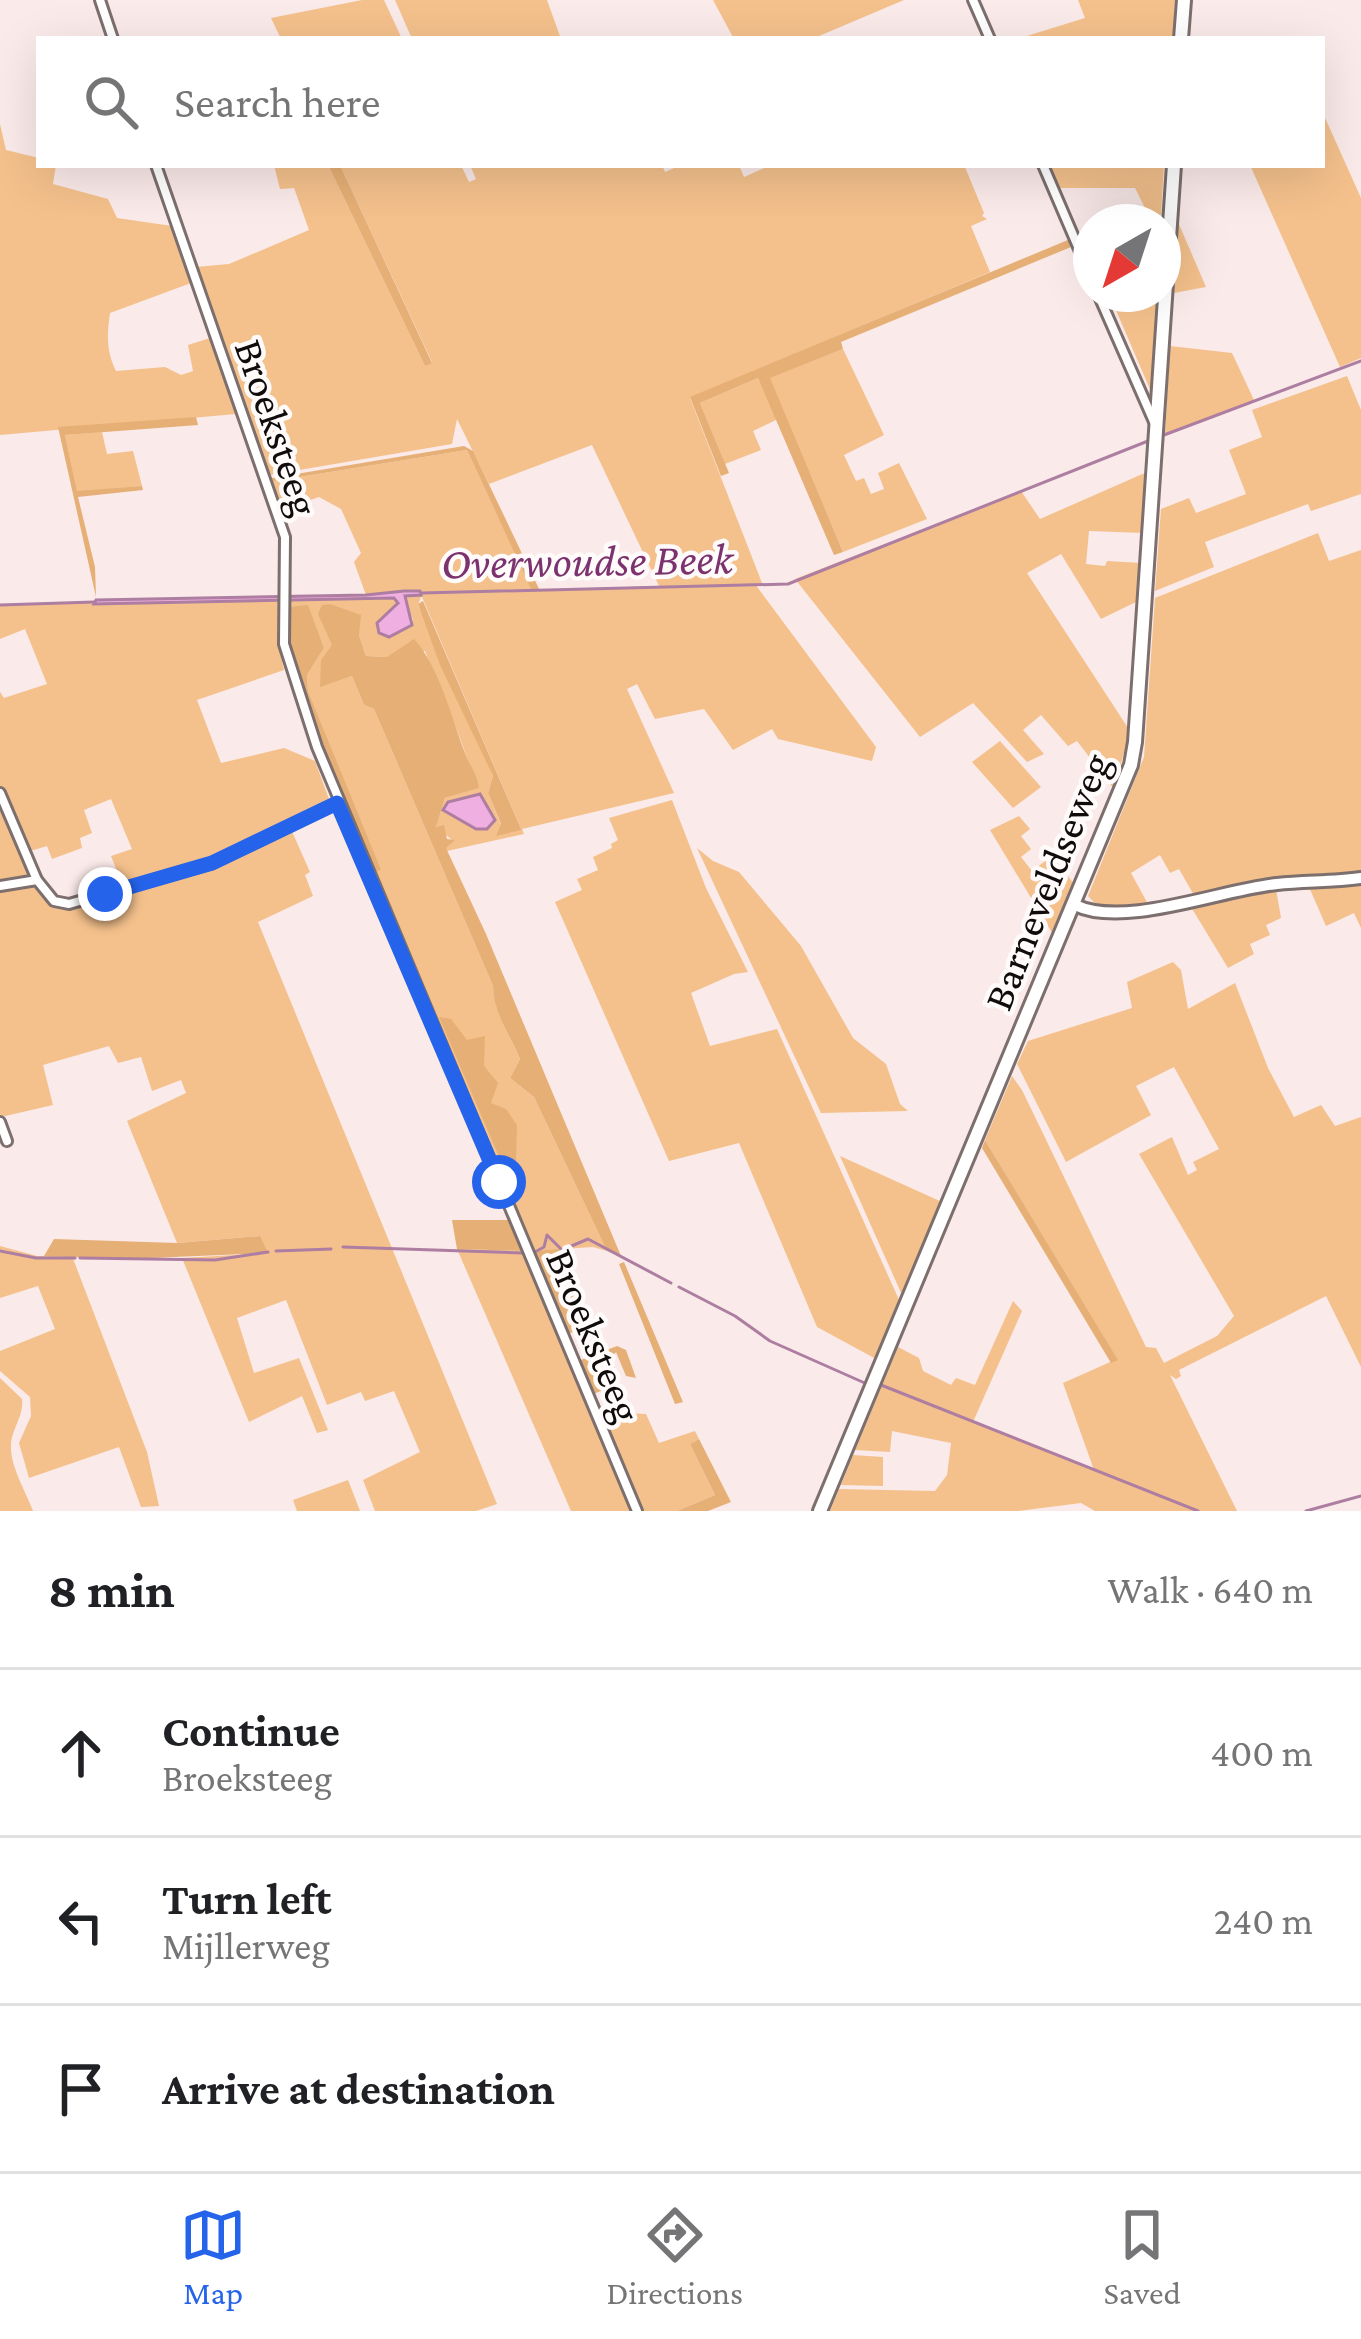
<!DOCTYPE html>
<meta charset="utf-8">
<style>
body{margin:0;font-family:"Crimson Pro",serif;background:#f2f2f2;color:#202124}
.compass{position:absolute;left:1073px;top:204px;width:108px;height:108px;border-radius:50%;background:#fff;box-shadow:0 12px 48px #0002;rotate:219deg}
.stop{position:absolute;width:36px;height:36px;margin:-27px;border:9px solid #2563eb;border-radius:50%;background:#fff}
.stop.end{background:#2563eb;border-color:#fff;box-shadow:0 3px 12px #0008}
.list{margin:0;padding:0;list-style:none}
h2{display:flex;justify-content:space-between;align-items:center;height:156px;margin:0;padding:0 48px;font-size:51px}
h2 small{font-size:39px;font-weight:400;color:#757577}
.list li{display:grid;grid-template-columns:78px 1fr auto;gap:36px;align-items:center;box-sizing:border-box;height:168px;padding:0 48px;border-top:3px solid #e0e0e0}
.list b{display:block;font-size:45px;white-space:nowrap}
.list p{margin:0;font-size:39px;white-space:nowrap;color:#757577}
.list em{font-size:39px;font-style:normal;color:#757577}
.icon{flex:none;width:66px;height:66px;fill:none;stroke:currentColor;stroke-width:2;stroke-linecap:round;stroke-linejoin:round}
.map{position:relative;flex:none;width:1361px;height:1511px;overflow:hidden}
.search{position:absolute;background:#fff;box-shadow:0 12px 48px #0002;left:36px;right:36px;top:36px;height:132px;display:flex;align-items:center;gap:30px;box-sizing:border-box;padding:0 42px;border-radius:0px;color:#757577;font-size:45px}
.sheet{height:660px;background:#fff}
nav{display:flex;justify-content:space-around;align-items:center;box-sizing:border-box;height:168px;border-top:3px solid #e0e0e0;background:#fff;font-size:33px;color:#757577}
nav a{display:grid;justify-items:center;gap:6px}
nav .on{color:#2563eb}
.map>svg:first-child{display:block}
.green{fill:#f4c18c;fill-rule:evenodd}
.forest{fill:#e6af75}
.water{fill:#f0afe1;stroke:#ad7ea1;stroke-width:3}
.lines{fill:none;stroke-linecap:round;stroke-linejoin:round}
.stream{stroke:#ad7ea1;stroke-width:3}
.minor-casing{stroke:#7c6f6e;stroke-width:14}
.tertiary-casing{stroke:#7c6f6e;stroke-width:16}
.secondary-casing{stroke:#7c6f6e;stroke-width:18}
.minor{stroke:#fff;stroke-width:8}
.tertiary{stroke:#fff;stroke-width:10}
.secondary{stroke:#fff;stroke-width:12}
.route{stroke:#2563eb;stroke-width:15}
.labels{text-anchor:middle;stroke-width:9;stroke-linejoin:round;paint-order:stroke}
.street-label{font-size:42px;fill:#110c0c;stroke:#fefbfa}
.water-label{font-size:45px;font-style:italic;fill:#7c326f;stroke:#fefbfa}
</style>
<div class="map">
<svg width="1361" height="1511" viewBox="0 0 1361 1511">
<rect width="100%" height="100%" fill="#faeae9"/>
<!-- green -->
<g class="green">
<polygon points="362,0 384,0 402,39 281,39 271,18"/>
<polygon points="395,0 547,0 561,39 412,39"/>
<polygon points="713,0 904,0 812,39 734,39"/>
<polygon points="1078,0 1175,0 1173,39 1017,39 1085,18"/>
<polygon points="1322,111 1361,198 1361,358 1340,367 1250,165 1322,165"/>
<path d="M 0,124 L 6,150 L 39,158 L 39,165 L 56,165 L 53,184 L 108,199 L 117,218 L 172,226 L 191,283 L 110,313 C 107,334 106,351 116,371 L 165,367 L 181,375 L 193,371 L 188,345 L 210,338 L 236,414 L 0,435 Z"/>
<path d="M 274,165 L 328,165 L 425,366 L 432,362 L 340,165 L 461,165 L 469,182 L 476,179 L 470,165 L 662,165 L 665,172 L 681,165 L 739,165 L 744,177 L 771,165 L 968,165 L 965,167 L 984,213 L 982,216 L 987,219 L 971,226 L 990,272 L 690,398 L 762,583 L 755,584 L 876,747 L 872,761 L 778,739 L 772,729 L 733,750 L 704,709 L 655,719 L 637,684 L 627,689 L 674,793 L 522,829 L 524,834 L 447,851 L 445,847 L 453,841 L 436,826 L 445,798 L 478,788 C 476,772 469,765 465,752 C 453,717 438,685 425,651 L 387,657 L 366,656 L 359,635 L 323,618 L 333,645 L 320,686 L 352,676 L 364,705 L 374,709 L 493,986 C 495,1016 509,1032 520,1059 L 510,1078 L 534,1097 L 607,1251 L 593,1247 L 532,1251 L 370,874 L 380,870 L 308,691 L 307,675 L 324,648 L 307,606 L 287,607 L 285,597 L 394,598 L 398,603 L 380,619 L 377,629 L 408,628 L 413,620 L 404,596 L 366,595 L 354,562 L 361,553 L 341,509 L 319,497 L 276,512 L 268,482 L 467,450 L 532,590 L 659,586 L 592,445 L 489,484 L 457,419 L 452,444 L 264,476 L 195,267 L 229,264 L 309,230 L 294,188 L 280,189 ZM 421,597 L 422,597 L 521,829 L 501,825 L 488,793 L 493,776 L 418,605 Z"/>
<polygon points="1049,165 1164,165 1161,215 1148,214 1135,188 1058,188"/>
<polygon points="1178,222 1206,287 1174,293"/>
<polygon points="1109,294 1159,294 1152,394"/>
<polygon points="1170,346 1232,353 1254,400 1165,435"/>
<polygon points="843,349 884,435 844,455 856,481 864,478 871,494 884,489 878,473 899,463 927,519 843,552 769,378"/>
<polygon points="1347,376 1361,410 1361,494 1311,511 1308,504 1205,542 1214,567 1155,591 1161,509 1189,498 1196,513 1246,494 1229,450 1262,437 1252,410"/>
<polygon points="758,378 778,419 753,431 761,450 725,464 700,403"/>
<polygon points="102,432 107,454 133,451 142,486 77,492 65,435"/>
<polygon points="1147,472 1144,533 1089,531 1086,564 1105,566 1107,561 1142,563 1140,600 1101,619 1061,554 1027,573 1130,731 1114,789 1077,741 1068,746 1041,715 1023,730 1044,754 1027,762 973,703 920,737 795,579 1021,491 1040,519"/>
<polygon points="1318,533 1329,561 1361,550 1361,874 1270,879 1195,897 1179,869 1170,873 1160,855 1131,873 1148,904 1100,908 1088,896 1144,757 1155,598"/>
<polygon points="280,598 280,653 284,670 197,700 221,763 284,748 315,761 329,799 326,803 207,863 105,891 102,881 119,876 111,856 132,849 111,799 84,810 92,833 80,838 82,848 52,859 47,846 27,852 0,787 0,692 4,698 47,684 25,629 0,639 0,605"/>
<polygon points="1000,741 1041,787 1013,808 972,762"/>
<polygon points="672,800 706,888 748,972 734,974 691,993 710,1046 777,1029 900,1302 876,1359 817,1327 739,1143 669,1161 555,902 582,890 577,879 598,870 593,857 612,848 611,844 618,840 609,818"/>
<polygon points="0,803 31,875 29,879 0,884"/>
<polygon points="1019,816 1030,829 1021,836 1031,849 1021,857 1032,871 1052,856 1075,885 1054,936 990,830"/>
<path d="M 290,827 L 310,872 L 305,875 L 313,896 L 258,922 L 497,1504 L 476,1511 L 375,1511 L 363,1480 L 420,1452 L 394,1391 L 365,1401 L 361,1392 L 327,1405 L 286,1300 L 237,1318 L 254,1373 L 299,1358 L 328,1430 L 317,1433 L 302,1396 L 249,1422 L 182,1258 L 267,1253 L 259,1236 L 177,1243 L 127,1121 L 186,1093 L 181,1080 L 152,1091 L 141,1057 L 118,1063 L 109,1046 L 43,1065 L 53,1105 L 1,1117 L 0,1113 L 0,890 C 25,886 42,881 52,908 L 65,907 L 216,865 Z"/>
<polygon points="697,848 713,861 739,872 801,946 853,1038 886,1064 900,1104 908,1111 821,1113"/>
<polygon points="1361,884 1361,928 1354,913 1326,926 1309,887"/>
<polygon points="1276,889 1281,918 1266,925 1270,935 1250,944 1254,954 1228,968 1191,907"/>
<polygon points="1173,962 1181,970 1188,1009 1235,983 1268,1068 1294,1117 1321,1105 1335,1126 1361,1117 1361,1367 1326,1296 1179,1370 1181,1376 1176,1379 1170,1375 1237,1511 1095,1511 1081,1503 1018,1511 830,1511 839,1489 935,1491 947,1475 951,1443 892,1431 890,1452 855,1450 898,1347 919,1358 923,1371 951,1385 956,1378 975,1385 1013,1301 1022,1311 973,1422 1094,1470 1063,1383 1117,1359 985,1140 1012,1076 1022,1090 1146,1347 1156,1348 1164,1363 1217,1336 1234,1316 1139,1154 1172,1137 1188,1175 1197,1170 1193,1162 1219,1149 1174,1067 1136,1086 1151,1115 1066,1162 1017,1064 1028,1041 1132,1008 1127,982"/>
<polygon points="840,1156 942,1202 902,1295"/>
<polygon points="0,1246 37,1256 72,1256 147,1452 159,1506 141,1507 119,1447 29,1478 19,1443 31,1416 30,1397 0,1371 0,1351 55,1329 38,1286 0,1298"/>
<polygon points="457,1249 524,1251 634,1511 571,1511"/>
<path d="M 0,1378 L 22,1399 C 24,1417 11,1429 11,1446 C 10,1466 26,1492 33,1511 L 0,1511 Z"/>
<polygon points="600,1412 646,1414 659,1443 695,1431 699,1439 690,1444 715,1495 677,1511 641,1511"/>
<polygon points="853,1455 883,1457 883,1486 841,1485"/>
<polygon points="348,1480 360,1511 297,1511 293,1500"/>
</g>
<!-- forest -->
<g class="forest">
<polygon points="328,165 340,165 432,363 425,366"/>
<polygon points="1068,240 1071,247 841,342 843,349 770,378 843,552 834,555 758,378 700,403 729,473 721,476 690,397"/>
<polygon points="196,417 198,425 65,435 77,491 142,486 143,490 78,497 95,567 96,597 58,427"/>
<polygon points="464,446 473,451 540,591 532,591 467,450 268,482 266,479"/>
<polygon points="423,601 521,829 521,830 496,836 501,824 488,793 493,776 440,665 418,604"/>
<path d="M 330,604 L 361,615 L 359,635 L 366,656 L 387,657 L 414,639 C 439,666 452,719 465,753 C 471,768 476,771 479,788 L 445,798 L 436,827 L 444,825 L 447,839 L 455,840 L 446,848 L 486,934 L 621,1256 L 607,1251 L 534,1097 L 510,1078 L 520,1059 C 509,1032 494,1015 493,986 L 374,709 L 364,705 L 352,676 L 320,687 L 321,660 L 332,645 L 318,614 L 322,605 Z"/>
<polygon points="308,605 324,648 307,675 308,691 381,870 370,874 353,837 287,654 287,607"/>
<polygon points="439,1017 451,1019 467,1040 485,1036 484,1066 498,1083 491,1103 506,1109 517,1125 515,1194"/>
<polygon points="985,1140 1118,1360 1111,1363 982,1148"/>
<polygon points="452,1220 510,1220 524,1251 457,1249"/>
<polygon points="260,1236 268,1253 127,1259 44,1256 54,1239 177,1243"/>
<polygon points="572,1248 574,1255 564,1260 582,1306 568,1312 573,1322 584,1318 586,1321 580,1330 567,1334 532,1251"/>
<polygon points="624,1262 683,1402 675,1404 619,1264"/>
<polygon points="617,1346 626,1350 636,1378 626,1376 616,1352 612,1357 615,1369 604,1376 609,1388 593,1394 578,1361"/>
<polygon points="699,1439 731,1502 708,1511 677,1511 715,1495 690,1444"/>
</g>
<!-- water -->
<g class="water">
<polygon points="404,591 420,591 421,595 405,596 412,625 389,637 379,633 377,623 398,603 394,598 94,604 96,600 366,595"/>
<polygon points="480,794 495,820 487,829 476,829 443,810 448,802"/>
</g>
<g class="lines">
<!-- stream -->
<g class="stream">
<polyline points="1164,435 1361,361"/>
<polyline points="422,593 788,584 1148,441"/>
<polyline points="0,605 94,602"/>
<polyline points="343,1247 522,1253"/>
<polyline points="0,1251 36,1258 75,1258"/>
<polyline points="276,1251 331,1249"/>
<polyline points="535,1252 544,1247 547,1235 562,1250 588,1239 671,1283"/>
<polyline points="80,1258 215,1260 268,1252"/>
<polyline points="679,1287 735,1316 770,1341 867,1384"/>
<polyline points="881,1385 1198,1511"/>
<polyline points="1306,1511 1361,1496"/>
</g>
<!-- minor casing -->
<g class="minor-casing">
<g id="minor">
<polyline points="100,0 113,39"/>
<polyline points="973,0 990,39"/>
<polyline points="156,165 285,537 284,644 317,747 637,1511"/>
<polyline points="1043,165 1091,277"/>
<polyline points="1098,294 1155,424"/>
<polyline points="0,793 37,880"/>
<polyline points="0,886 37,880 54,901 69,904 213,863 337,803"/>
<polyline points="0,1122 7,1141"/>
</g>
</g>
<!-- tertiary casing -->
<g class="tertiary-casing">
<path id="tertiary" d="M 1075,905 C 1124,929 1223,889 1277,884 C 1305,881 1333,882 1361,878"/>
</g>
<!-- secondary casing -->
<g class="secondary-casing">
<g id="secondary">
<polyline points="1181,39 1184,0"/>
<polyline points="820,1511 1131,765 1135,742 1174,165"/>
</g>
</g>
<!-- minor -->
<use href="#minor" class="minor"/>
<!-- tertiary -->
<use href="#tertiary" class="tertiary"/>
<!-- secondary -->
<use href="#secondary" class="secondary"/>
</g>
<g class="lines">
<!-- route -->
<polyline class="route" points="105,894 212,863 337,803 499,1182"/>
</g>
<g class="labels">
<!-- street labels -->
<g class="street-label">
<text transform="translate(278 427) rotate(71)" y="15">Broeksteeg</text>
<text transform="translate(1046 881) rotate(-68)" y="15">Barneveldseweg</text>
<text transform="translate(595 1335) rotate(67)" y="15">Broeksteeg</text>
</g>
<!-- water labels -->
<g class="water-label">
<text transform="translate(587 560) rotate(-1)" y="16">Overwoudse Beek</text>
</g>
</g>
</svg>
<svg class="compass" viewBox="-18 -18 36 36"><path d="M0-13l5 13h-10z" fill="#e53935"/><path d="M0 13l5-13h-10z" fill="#757577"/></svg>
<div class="stop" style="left:499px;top:1182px"></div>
<div class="stop end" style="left:105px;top:894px"></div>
<div class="search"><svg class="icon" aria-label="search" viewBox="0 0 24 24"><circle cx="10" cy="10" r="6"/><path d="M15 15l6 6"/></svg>Search here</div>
</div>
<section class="sheet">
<h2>8 min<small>Walk · 640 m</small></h2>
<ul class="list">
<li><svg class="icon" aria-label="ahead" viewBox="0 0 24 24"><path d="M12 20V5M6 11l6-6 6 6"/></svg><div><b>Continue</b><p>Broeksteeg</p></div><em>400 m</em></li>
<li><svg class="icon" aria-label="left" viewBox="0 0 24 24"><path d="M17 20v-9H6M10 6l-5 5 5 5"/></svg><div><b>Turn left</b><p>Mijllerweg</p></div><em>240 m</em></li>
<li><svg class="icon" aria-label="arrive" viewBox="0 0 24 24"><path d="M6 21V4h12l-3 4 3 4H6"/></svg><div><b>Arrive at destination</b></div></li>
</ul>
</section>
<nav>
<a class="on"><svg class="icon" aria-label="map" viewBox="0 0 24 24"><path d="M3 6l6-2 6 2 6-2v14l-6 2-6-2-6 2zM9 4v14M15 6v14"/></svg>Map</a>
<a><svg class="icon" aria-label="directions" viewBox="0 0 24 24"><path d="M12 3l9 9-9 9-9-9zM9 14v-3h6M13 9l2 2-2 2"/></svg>Directions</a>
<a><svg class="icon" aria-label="saved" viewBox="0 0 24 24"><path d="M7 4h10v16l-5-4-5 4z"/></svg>Saved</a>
</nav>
